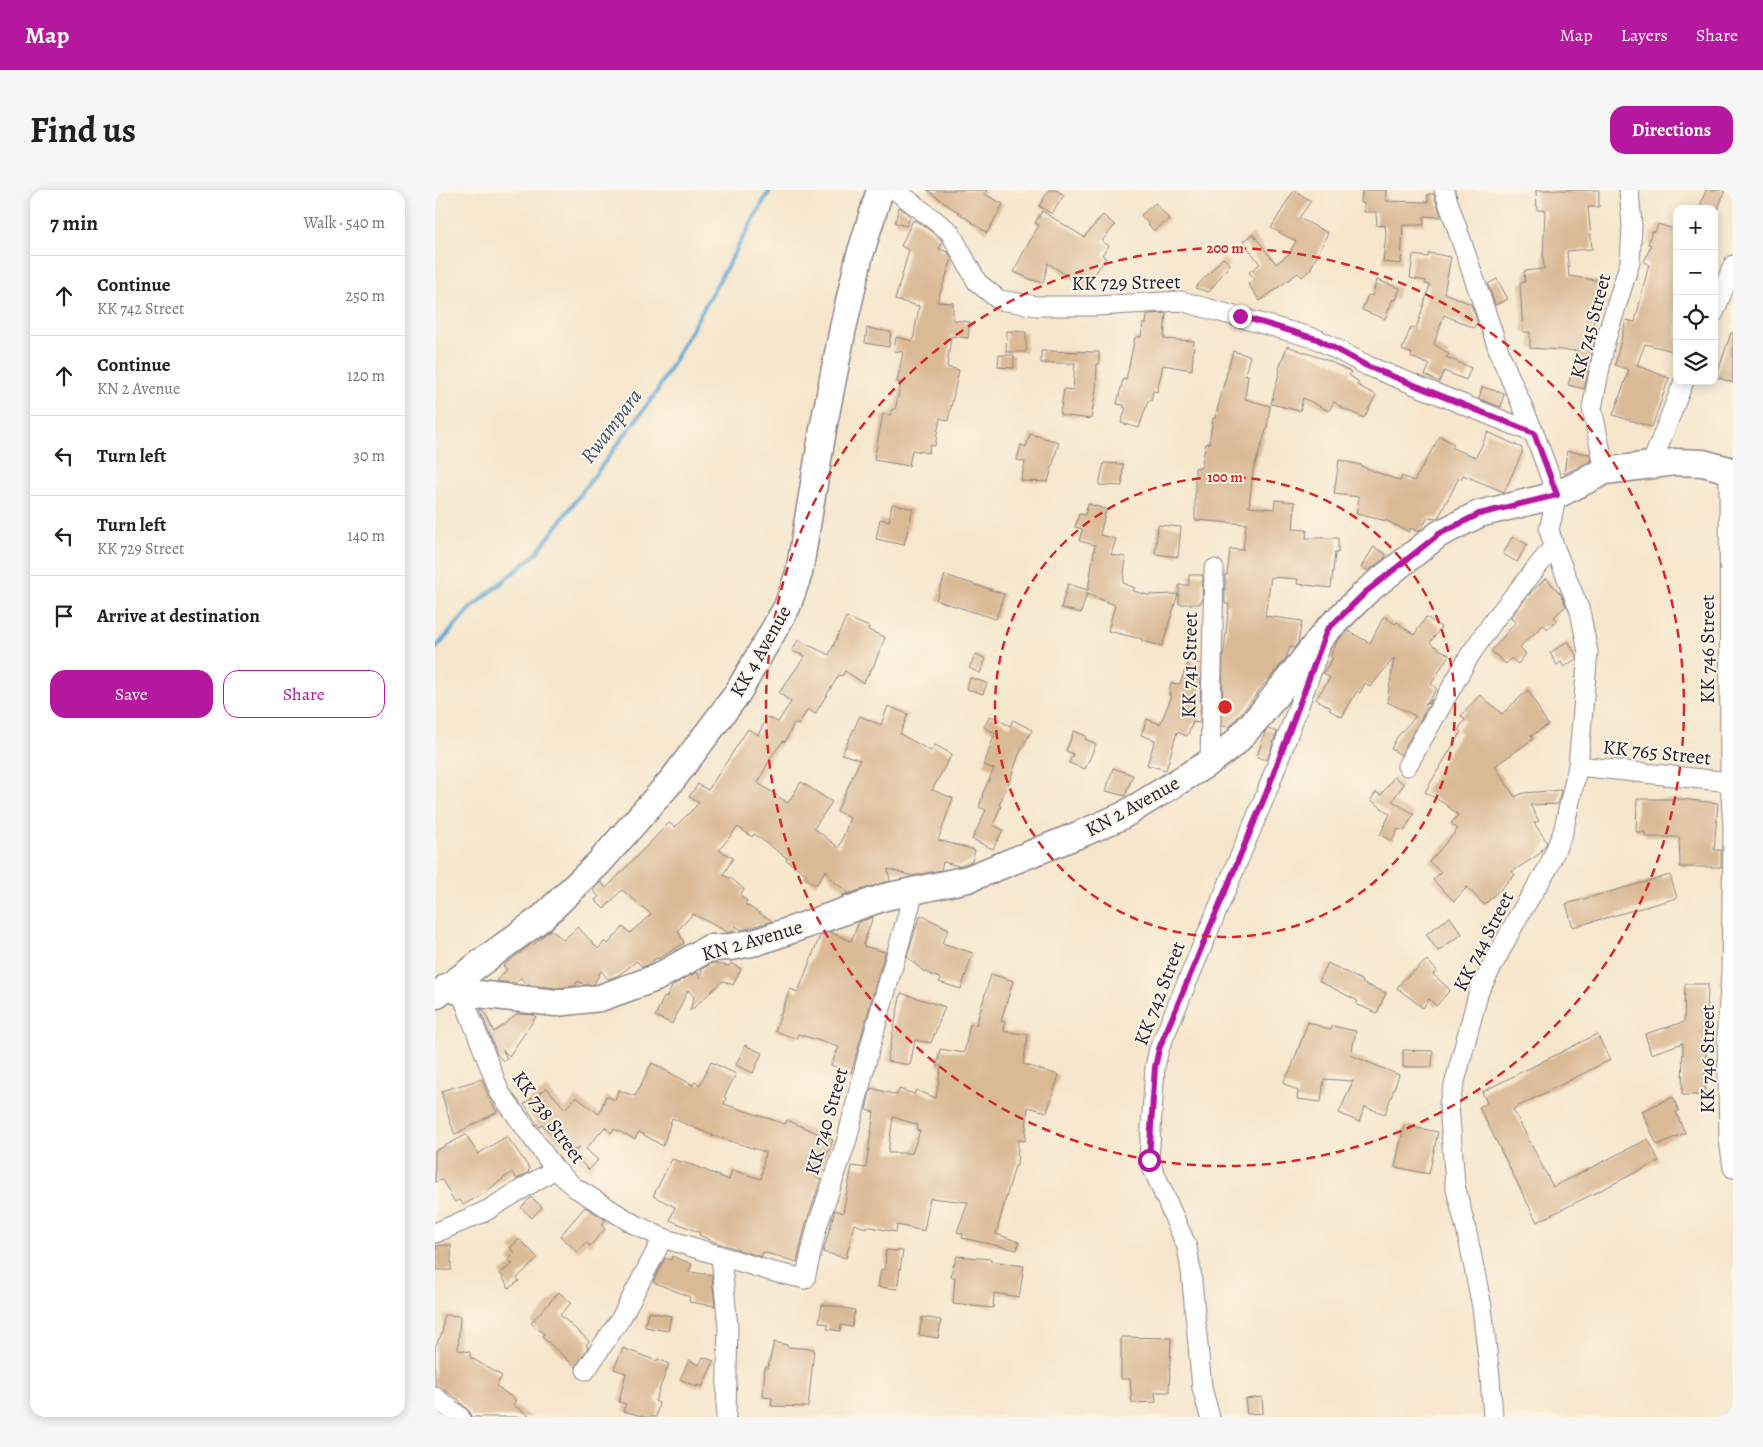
<!DOCTYPE html>
<meta charset="utf-8">
<style>
body{margin:0;font-family:Alegreya,serif;background:#f6f6f6;color:#202124}
.controls{position:absolute;right:15px;top:15px;display:grid;overflow:hidden;border-radius:10px;box-shadow:0 2px 12px #0003}
.controls button{width:45px;height:45px;display:grid;place-items:center;padding:0;border:0;border-bottom:1px solid #e0e0e0;background:#fff;color:#202124;font:25px sans-serif}
.stop{position:absolute;width:15px;height:15px;margin:-11px;border:4px solid #b5179e;border-radius:50%;background:#fff}
.stop.end{background:#b5179e;border-color:#fff;box-shadow:0 1px 5px #0008}
.list{margin:0;padding:0;list-style:none}
h2{display:flex;justify-content:space-between;align-items:center;height:65px;margin:0;padding:0 20px;font-size:21px}
h2 small{font-size:16px;font-weight:400;color:#757577}
.list li{display:grid;grid-template-columns:32px 1fr auto;gap:15px;align-items:center;box-sizing:border-box;height:80px;padding:0 20px;border-top:1px solid #e0e0e0}
.list b{display:block;font-size:19px;white-space:nowrap}
.list p{margin:0;font-size:16px;white-space:nowrap;color:#757577}
.list em{font-size:16px;font-style:normal;color:#757577}
.actions{display:flex;gap:10px;padding:15px 20px}
.actions a{flex:1;padding:11px 0;border:1px solid #b5179e;border-radius:15px;text-align:center;font-size:18px;color:#b5179e}
.actions .main{background:#b5179e;color:#fff}
.icon{flex:none;width:28px;height:28px;fill:none;stroke:currentColor;stroke-width:2;stroke-linecap:round;stroke-linejoin:round}
.map{position:relative;flex:none;width:1298px;height:1227px;overflow:hidden;border-radius:15px}
header{display:flex;align-items:center;gap:30px;box-sizing:border-box;height:70px;padding:0 25px;background:#b5179e;color:#fff}
header strong{font-size:24px}
nav{display:flex;gap:28px;margin-inline-start:auto;font-size:18px}
.intro{display:flex;align-items:center;justify-content:space-between;box-sizing:border-box;height:120px;padding:0 30px}
h1{margin:0;font-size:35px}
.button{padding:12px 22px;border-radius:15px;background:#b5179e;color:#fff;font-size:18px;font-weight:700}
main{display:flex;gap:30px;padding:0 30px}
aside{flex:1;background:#fff;border-radius:15px;box-shadow:0 2px 12px #0003}
.map>svg:first-child{display:block}
.lines{fill:none;stroke-linecap:round;stroke-linejoin:round}
.stream{stroke:#5ca5d3;stroke-width:4.5}
.building{fill:#dab995;fill-rule:evenodd}
.street-casing{stroke:#8c8484;stroke-width:21}
.secondary-casing{stroke:#8c8484;stroke-width:29}
.street{stroke:#fff;stroke-width:19}
.secondary{stroke:#fff;stroke-width:26}
.route{stroke:#b5179e;stroke-width:6}
.ring{fill:none;stroke:#d62828;stroke-width:2.5;stroke-dasharray:9 6}
.labels{text-anchor:middle;stroke-width:4;stroke-linejoin:round;paint-order:stroke}
.street-label{font-size:20px;fill:#22223b;stroke:#fcf5e5}
.water-label{font-size:21px;font-style:italic;fill:#395678;stroke:#fcf5e5}
.centre{fill:#d62828;stroke:#fcf5e5;stroke-width:2.5}
.ring-label{font-size:15px;text-anchor:middle;font-weight:bold;fill:#d62828;stroke:#fcf5e5;stroke-width:4;stroke-linejoin:round;paint-order:stroke}
</style>
<header>
<strong>Map</strong>
<nav><a>Map</a><a>Layers</a><a>Share</a></nav>
</header>
<div class="intro"><h1>Find us</h1><a class="button">Directions</a></div>
<main>
<aside>
<h2>7 min<small>Walk · 540 m</small></h2>
<ul class="list">
<li><svg class="icon" aria-label="ahead" viewBox="0 0 24 24"><path d="M12 20V5M6 11l6-6 6 6"/></svg><div><b>Continue</b><p>KK 742 Street</p></div><em>250 m</em></li>
<li><svg class="icon" aria-label="ahead" viewBox="0 0 24 24"><path d="M12 20V5M6 11l6-6 6 6"/></svg><div><b>Continue</b><p>KN 2 Avenue</p></div><em>120 m</em></li>
<li><svg class="icon" aria-label="left" viewBox="0 0 24 24"><path d="M17 20v-9H6M10 6l-5 5 5 5"/></svg><div><b>Turn left</b></div><em>30 m</em></li>
<li><svg class="icon" aria-label="left" viewBox="0 0 24 24"><path d="M17 20v-9H6M10 6l-5 5 5 5"/></svg><div><b>Turn left</b><p>KK 729 Street</p></div><em>140 m</em></li>
<li><svg class="icon" aria-label="arrive" viewBox="0 0 24 24"><path d="M6 21V4h12l-3 4 3 4H6"/></svg><div><b>Arrive at destination</b></div></li>
</ul>
<div class="actions"><a class="main">Save</a><a>Share</a></div>
</aside>
<div class="map">
<svg width="1298" height="1227" viewBox="0 0 1298 1227">
<rect width="100%" height="100%" fill="#fcf5e5"/>
<filter id="ink" filterUnits="userSpaceOnUse"><feTurbulence type="fractalNoise" baseFrequency=".02" numOctaves="2"/><feDisplacementMap in="SourceGraphic" scale="10" xChannelSelector="R" yChannelSelector="G"/><feConvolveMatrix kernelMatrix="1 2 1 2 8 2 1 2 1" color-interpolation-filters="sRGB"/></filter>
<filter id="wash" filterUnits="userSpaceOnUse"><feTurbulence type="fractalNoise" baseFrequency=".0096" numOctaves="4" result="noise"/><feDisplacementMap in="SourceGraphic" scale="20" xChannelSelector="R" yChannelSelector="G"/><feGaussianBlur stdDeviation="1.12" result="paint"/><feColorMatrix in="noise" values="0 0 0 0 0 0 0 0 0 0 0 0 0 0 0 0 0 1.4 0 .05"/><feComposite in="paint" operator="in"/></filter>
<g filter="url(#wash)">
<rect width="100%" height="100%" fill="#f6e6cc"/>
<g class="lines">
<!-- stream -->
<polyline class="stream" points="0,459 36,418 101,364 221,203 335,0"/>
</g>
<g id="blocks">
<!-- building -->
<g class="building">
<polygon points="492,0 552,0 549,4 568,14 552,43"/>
<polygon points="614,0 621,0 629,5 617,24 604,16"/>
<polygon points="859,0 876,11 864,28 893,43 875,80 867,87 863,83 825,111 813,94 820,90 814,82 825,74 808,51 818,44 841,74 854,64 861,51 836,38"/>
<polygon points="927,0 951,0 951,11 993,12 993,4 999,4 1006,27 989,26 989,35 968,35 966,74 948,72 951,44 950,35 942,36 941,22 929,22 929,13 926,13"/>
<polygon points="1101,0 1164,0 1164,17 1153,17 1157,59 1132,61 1134,86 1166,91 1157,141 1162,141 1149,199 1133,195 1143,161 1095,158 1095,142 1088,142 1085,93 1090,92 1089,81 1109,79 1108,68 1110,20 1102,20"/>
<polygon points="1271,0 1290,0 1283,19 1264,19"/>
<polygon points="720,13 734,29 719,41 706,25"/>
<polygon points="464,17 475,26 472,36 460,33"/>
<polygon points="607,21 649,47 668,25 680,35 667,51 674,56 667,65 671,68 650,98 613,73 608,93 597,90 579,82 588,63 604,35 600,33"/>
<polygon points="478,30 485,33 506,49 507,52 504,59 513,62 517,69 502,112 518,113 518,130 535,132 533,148 516,146 512,177 524,180 513,231 505,228 500,256 495,255 494,263 477,260 474,276 439,270 448,224 456,225 457,219 460,220 466,193 462,192 468,162 459,161 461,147 478,151 484,116 460,110 474,60 466,56"/>
<polygon points="1223,34 1242,40 1242,162 1210,154 1202,175 1234,188 1217,237 1178,225 1194,180 1180,175 1191,130 1200,132 1214,74 1209,72 1216,55 1213,54 1217,41 1220,42"/>
<polygon points="994,63 1016,67 1009,103 1036,114 1042,131 1039,138 1009,125 999,154 1014,164 1011,167 1036,178 1031,190 1009,181 1004,192 990,185 995,175 976,167 977,164 967,160 976,137 981,139 995,95 990,94 991,91 975,88 978,65 993,67"/>
<polygon points="788,68 795,74 774,102 760,98"/>
<polygon points="1062,89 1073,109 1060,115 1053,94"/>
<polygon points="942,90 965,98 961,110 958,109 950,129 927,120 933,105 937,106"/>
<polygon points="731,123 729,149 759,151 757,180 728,175 722,202 718,201 716,211 713,211 704,238 686,233 691,218 689,218 689,215 682,214 688,189 691,190 700,147 706,147 708,133 711,134 712,124"/>
<polygon points="432,138 456,142 454,157 430,153"/>
<polygon points="572,141 591,142 591,162 571,162"/>
<polygon points="1296,143 1298,143 1298,193 1281,187"/>
<polygon points="852,156 894,171 916,182 914,185 924,192 922,195 941,205 929,228 907,218 899,212 894,221 868,208 865,221 836,214 845,180 844,179"/>
<polygon points="606,161 664,162 664,174 662,174 661,199 656,229 625,225 629,199 638,200 640,173 606,173"/>
<polygon points="798,161 815,166 810,184 813,185 810,209 835,216 832,238 818,281 814,317 839,319 840,310 860,312 858,339 872,340 871,348 903,348 903,363 900,363 896,398 862,394 863,389 836,387 830,426 867,431 863,452 859,458 855,457 851,468 830,494 829,494 814,514 794,537 787,536 788,470 794,414 790,414 790,385 792,385 795,359 808,360 811,334 760,330 760,278 766,278 771,253 774,254 778,228 780,228"/>
<polygon points="564,165 579,165 579,178 563,177"/>
<polygon points="1047,197 1069,203 1066,217 1044,209"/>
<polygon points="1053,242 1087,258 1087,263 1069,302 1028,285 1026,289 1024,288 1003,328 993,327 987,338 983,342 976,338 974,342 952,331 921,324 924,307 899,304 904,270 926,275 926,276 965,291 967,286 979,291 1005,246 1019,254 1017,258 1041,267"/>
<polygon points="595,244 624,252 613,292 586,291 590,272 582,270 586,255 591,257"/>
<polygon points="1132,261 1155,264 1156,271 1129,284"/>
<polygon points="669,273 688,274 687,296 664,295"/>
<polygon points="457,314 478,319 469,355 441,349 445,329 454,331"/>
<polygon points="653,314 671,319 665,345 681,349 676,365 691,367 688,393 700,398 698,401 713,405 743,404 727,456 707,451 707,449 673,441 680,415 652,404 652,403 646,423 626,418 633,394 653,400 660,355 644,351 647,339 640,337 644,324 650,325"/>
<polygon points="723,335 746,337 743,367 720,364"/>
<polygon points="1077,347 1092,354 1082,372 1068,364"/>
<polygon points="939,357 951,364 949,369 933,381 926,377"/>
<polygon points="510,385 569,404 561,429 501,410"/>
<polygon points="754,385 768,385 767,412 765,412 765,414 744,414 744,395 754,395"/>
<polygon points="1111,388 1126,404 1131,416 1119,427 1122,430 1113,439 1108,435 1085,457 1091,464 1083,474 1076,468 1071,474 1056,461 1081,432 1075,428 1096,402"/>
<polygon points="949,426 960,434 962,432 979,445 991,427 1006,437 995,453 1014,465 996,494 1002,499 989,517 997,509 966,565 956,559 962,547 981,526 952,512 959,468 935,497 930,493 925,503 922,501 907,527 894,520 896,518 881,509 895,488 888,483 898,468 895,466 903,450 913,441 935,453"/>
<polygon points="411,427 434,437 433,440 450,447 439,475 428,493 410,481 407,486 404,485 380,524 373,519 363,535 359,533 350,552 348,551 336,567 323,593 353,613 366,592 397,612 379,638 404,658 415,628 402,621 425,570 407,564 425,526 446,535 453,516 473,524 465,544 496,561 500,555 517,564 497,600 518,608 503,650 540,660 537,671 524,676 508,672 506,680 477,686 453,679 455,691 406,706 413,703 396,689 391,680 381,695 369,687 371,684 351,670 352,668 319,644 317,647 303,637 284,660 298,668 288,685 297,689 309,699 305,705 312,711 310,714 337,731 307,740 300,736 298,741 292,742 258,724 243,740 249,753 223,769 222,768 213,775 207,777 202,771 184,785 173,789 166,781 159,794 150,795 143,791 140,796 121,798 94,795 85,788 81,793 62,791 72,779 68,776 73,772 97,754 98,755 116,739 128,750 143,737 163,759 170,751 173,754 188,737 195,743 216,724 187,700 169,719 160,710 164,707 158,700 166,692 171,698 234,633 240,637 264,613 254,607 263,594 273,600 313,539 323,545 332,527 343,532 356,512 344,503 370,466 357,461 363,450 394,465"/>
<polygon points="1133,451 1141,465 1141,469 1129,477 1126,472 1122,475 1115,463"/>
<polygon points="541,464 551,469 545,483 534,478"/>
<polygon points="754,470 766,474 765,533 758,532 752,546 742,542 731,580 712,575 720,550 706,545 712,529 725,534 737,506 734,505 736,493 745,494"/>
<polygon points="535,488 552,493 548,504 532,499"/>
<polygon points="1093,500 1113,535 1096,546 1098,549 1060,576 1080,607 1088,603 1126,600 1123,614 1095,615 1104,631 1099,633 1112,652 1109,658 1106,660 1107,662 1077,682 1080,685 1049,715 1032,697 1019,711 998,690 1006,682 994,672 1023,639 1016,633 1023,625 1010,614 990,602 1026,542 1023,540 1030,530 1026,526 1045,505 1067,524"/>
<polygon points="555,526 575,536 578,530 597,540 584,564 575,590 564,615 566,616 558,635 568,640 558,659 537,649 551,620 544,617 548,605 547,605 559,579 549,575 560,543 549,537"/>
<polygon points="833,539 842,542 832,570 822,567 830,542"/>
<polygon points="639,541 651,546 650,549 661,554 650,579 634,573 638,564 631,561"/>
<polygon points="678,578 698,585 690,606 671,601"/>
<polygon points="959,587 969,594 957,611 979,624 969,641 963,639 957,651 945,645 955,624 936,610 941,602 946,605"/>
<polygon points="1202,609 1245,609 1283,613 1279,660 1286,660 1286,677 1245,677 1244,647 1210,647 1210,642 1201,642"/>
<polygon points="1235,685 1242,708 1138,737 1131,714"/>
<polygon points="486,725 514,739 507,753 538,763 526,799 504,792 506,789 488,781 472,767 482,734"/>
<polygon points="438,727 428,756 450,762 416,883 396,875 404,857 363,844 362,849 340,841 355,799 363,802 385,746 394,742 416,751 424,732"/>
<polygon points="1015,727 1027,744 1003,761 991,744"/>
<polygon points="992,770 1002,781 998,784 1015,800 1001,816 994,809 988,818 962,798 968,790"/>
<polygon points="278,773 294,776 296,773 306,779 298,795 288,791 255,821 259,807 253,800 237,834 220,826 229,807 231,808 238,795 262,782 265,788 267,779"/>
<polygon points="893,773 928,791 927,793 951,803 942,823 921,814 923,811 884,791"/>
<path d="M 556,784 L 578,791 L 566,831 L 570,832 L 569,841 L 593,845 L 588,874 L 624,885 L 612,922 L 593,917 L 590,951 L 583,950 L 582,976 L 580,976 L 561,1044 L 584,1052 L 582,1060 L 527,1048 L 528,1044 L 522,1042 L 533,1012 L 495,1008 L 489,1041 L 462,1035 L 461,1042 L 431,1036 L 431,1038 L 419,1034 L 411,1068 L 388,1062 L 400,1020 L 408,1023 L 417,976 L 431,978 L 439,922 L 431,920 L 436,898 L 462,905 L 464,899 L 479,904 L 481,900 L 501,908 L 506,876 L 502,876 L 505,859 L 529,863 L 535,834 L 541,835 ZM 458,927 L 483,935 L 482,940 L 485,941 L 477,963 L 453,963 Z"/>
<polygon points="1250,794 1273,794 1270,905 1247,905 1248,853 1216,864 1210,844 1249,832"/>
<polygon points="466,803 510,817 496,853 480,850 475,875 452,871"/>
<polygon points="45,819 48,820 59,842 82,824 98,825 101,827 74,866 68,860 72,869 68,871 62,864"/>
<polygon points="873,832 896,840 897,836 921,841 916,865 964,885 950,924 930,917 924,932 904,923 918,891 889,889 886,912 862,909 863,901 848,893 857,876"/>
<polygon points="1162,844 1175,870 1078,919 1118,997 1213,949 1224,971 1102,1032 1044,917 1052,913 1047,902"/>
<polygon points="310,855 327,863 318,883 301,875"/>
<polygon points="968,860 998,861 997,877 968,877"/>
<polygon points="276,872 301,884 289,907 291,908 289,914 350,934 352,930 398,950 382,988 386,990 371,1033 362,1072 328,1062 326,1067 280,1052 264,1045 265,1043 235,1030 240,1017 218,1006 237,969 260,976 294,990 297,980 326,989 330,962 276,945 237,928 228,956 204,942 200,949 179,939 176,943 170,937 151,959 163,970 154,980 138,964 145,957 135,962 131,959 107,935 104,937 89,914 112,898 130,919 141,907 164,924 171,906 180,910 183,900 200,906 217,873 258,895 260,892 265,895"/>
<polygon points="47,889 53,906 62,922 20,944 15,932 6,901"/>
<polygon points="1238,907 1244,921 1241,922 1250,943 1222,955 1207,921"/>
<polygon points="969,935 1003,942 994,984 960,977"/>
<polygon points="31,945 43,964 72,946 95,979 93,981 94,982 82,989 77,982 48,1004 28,1015 25,1010 20,1012 7,990 0,992 0,961"/>
<polygon points="96,1007 107,1017 97,1028 86,1018"/>
<polygon points="150,1017 171,1030 166,1035 170,1039 155,1056 151,1053 143,1062 125,1046"/>
<polygon points="84,1049 103,1068 82,1088 84,1091 74,1098 65,1083 78,1074 73,1070 80,1063 75,1058"/>
<polygon points="16,1055 16,1080 2,1080 1,1056"/>
<polygon points="451,1060 468,1061 462,1099 443,1097 446,1079 450,1080"/>
<polygon points="237,1066 257,1074 254,1082 277,1085 280,1116 254,1112 255,1107 218,1092 230,1068 236,1070"/>
<polygon points="522,1066 556,1069 555,1071 589,1076 584,1107 559,1103 558,1118 518,1114 520,1087 516,1087 518,1075 519,1075"/>
<polygon points="124,1102 136,1113 125,1125 154,1151 151,1155 153,1157 141,1177 107,1147 109,1144 96,1133"/>
<polygon points="387,1114 420,1120 417,1137 406,1135 405,1141 392,1139 393,1134 384,1132"/>
<polygon points="213,1122 236,1126 233,1141 210,1137"/>
<polygon points="9,1125 25,1126 23,1160 35,1162 35,1167 67,1186 61,1196 81,1210 78,1215 96,1227 36,1227 35,1222 25,1212 25,1211 7,1198 0,1196 0,1157 7,1143"/>
<polygon points="487,1127 506,1130 503,1148 484,1145"/>
<polygon points="686,1147 736,1148 734,1202 720,1202 721,1212 697,1213 695,1189 686,1189"/>
<polygon points="339,1152 352,1155 352,1157 379,1159 373,1217 336,1216 337,1208 328,1207 330,1177 333,1177"/>
<polygon points="188,1158 222,1171 223,1169 234,1174 220,1211 224,1213 221,1227 211,1227 188,1221 191,1214 184,1212 191,1183 179,1179"/>
<polygon points="268,1167 279,1171 267,1197 262,1195 262,1197 245,1189 254,1170 264,1175"/>
<polygon points="827,1207 828,1223 812,1224 810,1209"/>
</g>
</g>
</g>
<g filter="url(#ink)">
<use href="#blocks" fill-opacity="0" stroke="#8c8484" stroke-width="1"/>
<g class="lines">
<!-- street casing -->
<g class="street-casing">
<g id="street">
<polyline points="460,0 515,42 542,92 564,110 602,116 662,116 746,111 882,149 933,176 1099,243"/>
<polyline points="1009,0 1066,167 1099,243 1122,305 1114,340 1119,356 1145,421 1153,462 1143,576 1128,642 1113,678 1083,727 1044,801 1014,914 1020,995 1032,1043 1047,1117 1055,1187 1058,1227"/>
<polyline points="1279,123 1298,75"/>
<polyline points="1216,275 1249,191"/>
<polyline points="1294,280 1295,592 1298,637"/>
<polyline points="1170,281 1157,218 1170,152 1195,72 1197,36 1194,0"/>
<polyline points="775,572 779,379"/>
<polyline points="972,576 1035,465 1060,429 1119,356"/>
<polyline points="1143,576 1295,592"/>
<polyline points="1298,641 1296,784 1292,837 1294,950 1298,978"/>
<polyline points="26,802 65,903 120,979 139,997 197,1033 228,1048 286,1066 293,1137 291,1227"/>
<polyline points="0,1043 51,1021 120,979"/>
<polyline points="286,1066 335,1081 370,1089 382,1037 411,953 433,864 479,702"/>
<polyline points="151,1180 186,1128 228,1048"/>
<polyline points="0,1207 25,1227"/>
<polyline points="775,1227 767,1198 756,1081 752,1057 714,970 720,877 724,859 831,604 885,458"/>
</g>
</g>
<!-- secondary casing -->
<g class="secondary-casing">
<g id="secondary">
<polyline points="12,797 26,802 121,813 165,808 221,788 274,758 296,757 322,752 450,707 533,689 648,643 687,626 775,572 800,553 826,524 892,440 932,401 1004,344 1044,324 1122,305 1170,281 1240,272 1268,273 1294,280 1298,284"/>
<polyline points="2,805 108,727 164,673 238,589 302,504 352,417 364,383 389,234 408,138 424,68 445,0"/>
</g>
</g>
<!-- street -->
<use href="#street" class="street"/>
<!-- secondary -->
<use href="#secondary" class="secondary"/>
</g>
</g>
<g class="lines" filter="url(#ink)">
<!-- route -->
<polyline class="route" points="714,970 720,877 724,859 831,604 892,440 932,401 1004,344 1044,324 1122,305 1099,243 932,176 882,149 805,126"/>
</g>
<!-- distance rings -->
<g class="ring">
<circle cx="790" cy="517" r="230"/>
<circle cx="790" cy="517" r="459"/>
</g>
<g class="labels">
<!-- street labels -->
<g class="street-label">
<text transform="translate(691 92) rotate(-1)" y="7">KK 729 Street</text>
<text transform="translate(1155 136) rotate(-75)" y="7">KK 745 Street</text>
<text transform="translate(1272 459) rotate(-90)" y="7">KK 746 Street</text>
<text transform="translate(325 461) rotate(-60)" y="7">KK 4 Avenue</text>
<text transform="translate(754 475) rotate(-89)" y="7">KK 741 Street</text>
<text transform="translate(1222 562) rotate(6)" y="7">KK 765 Street</text>
<text transform="translate(697 616) rotate(-29)" y="7">KN 2 Avenue</text>
<text transform="translate(317 750) rotate(-16)" y="7">KN 2 Avenue</text>
<text transform="translate(1048 751) rotate(-63)" y="7">KK 744 Street</text>
<text transform="translate(724 803) rotate(-69)" y="7">KK 742 Street</text>
<text transform="translate(1272 869) rotate(-90)" y="7">KK 746 Street</text>
<text transform="translate(114 927) rotate(54)" y="7">KK 738 Street</text>
<text transform="translate(391 931) rotate(-74)" y="7">KK 740 Street</text>
</g>
<!-- water labels -->
<g class="water-label">
<text transform="translate(176 236) rotate(-53)" y="7">Rwampara</text>
</g>
</g>
<circle cx="790" cy="517" r="8" class="centre"/>
<g class="ring-label">
<text x="790" y="63">200 m</text>
<text x="790" y="292">100 m</text>
</g>
</svg>
<div class="controls">
<button>+</button>
<button>−</button>
<button><svg class="icon" aria-label="locate" viewBox="0 0 24 24"><circle cx="12" cy="12" r="6"/><path d="M12 2v4M12 18v4M2 12h4M18 12h4"/></svg></button>
<button><svg class="icon" aria-label="layers" viewBox="0 0 24 24"><path d="M12 4l9 5-9 5-9-5zM3 14l9 5 9-5"/></svg></button>
</div>
<div class="stop" style="left:714px;top:970px"></div>
<div class="stop end" style="left:805px;top:126px"></div>
</div>
</main>
